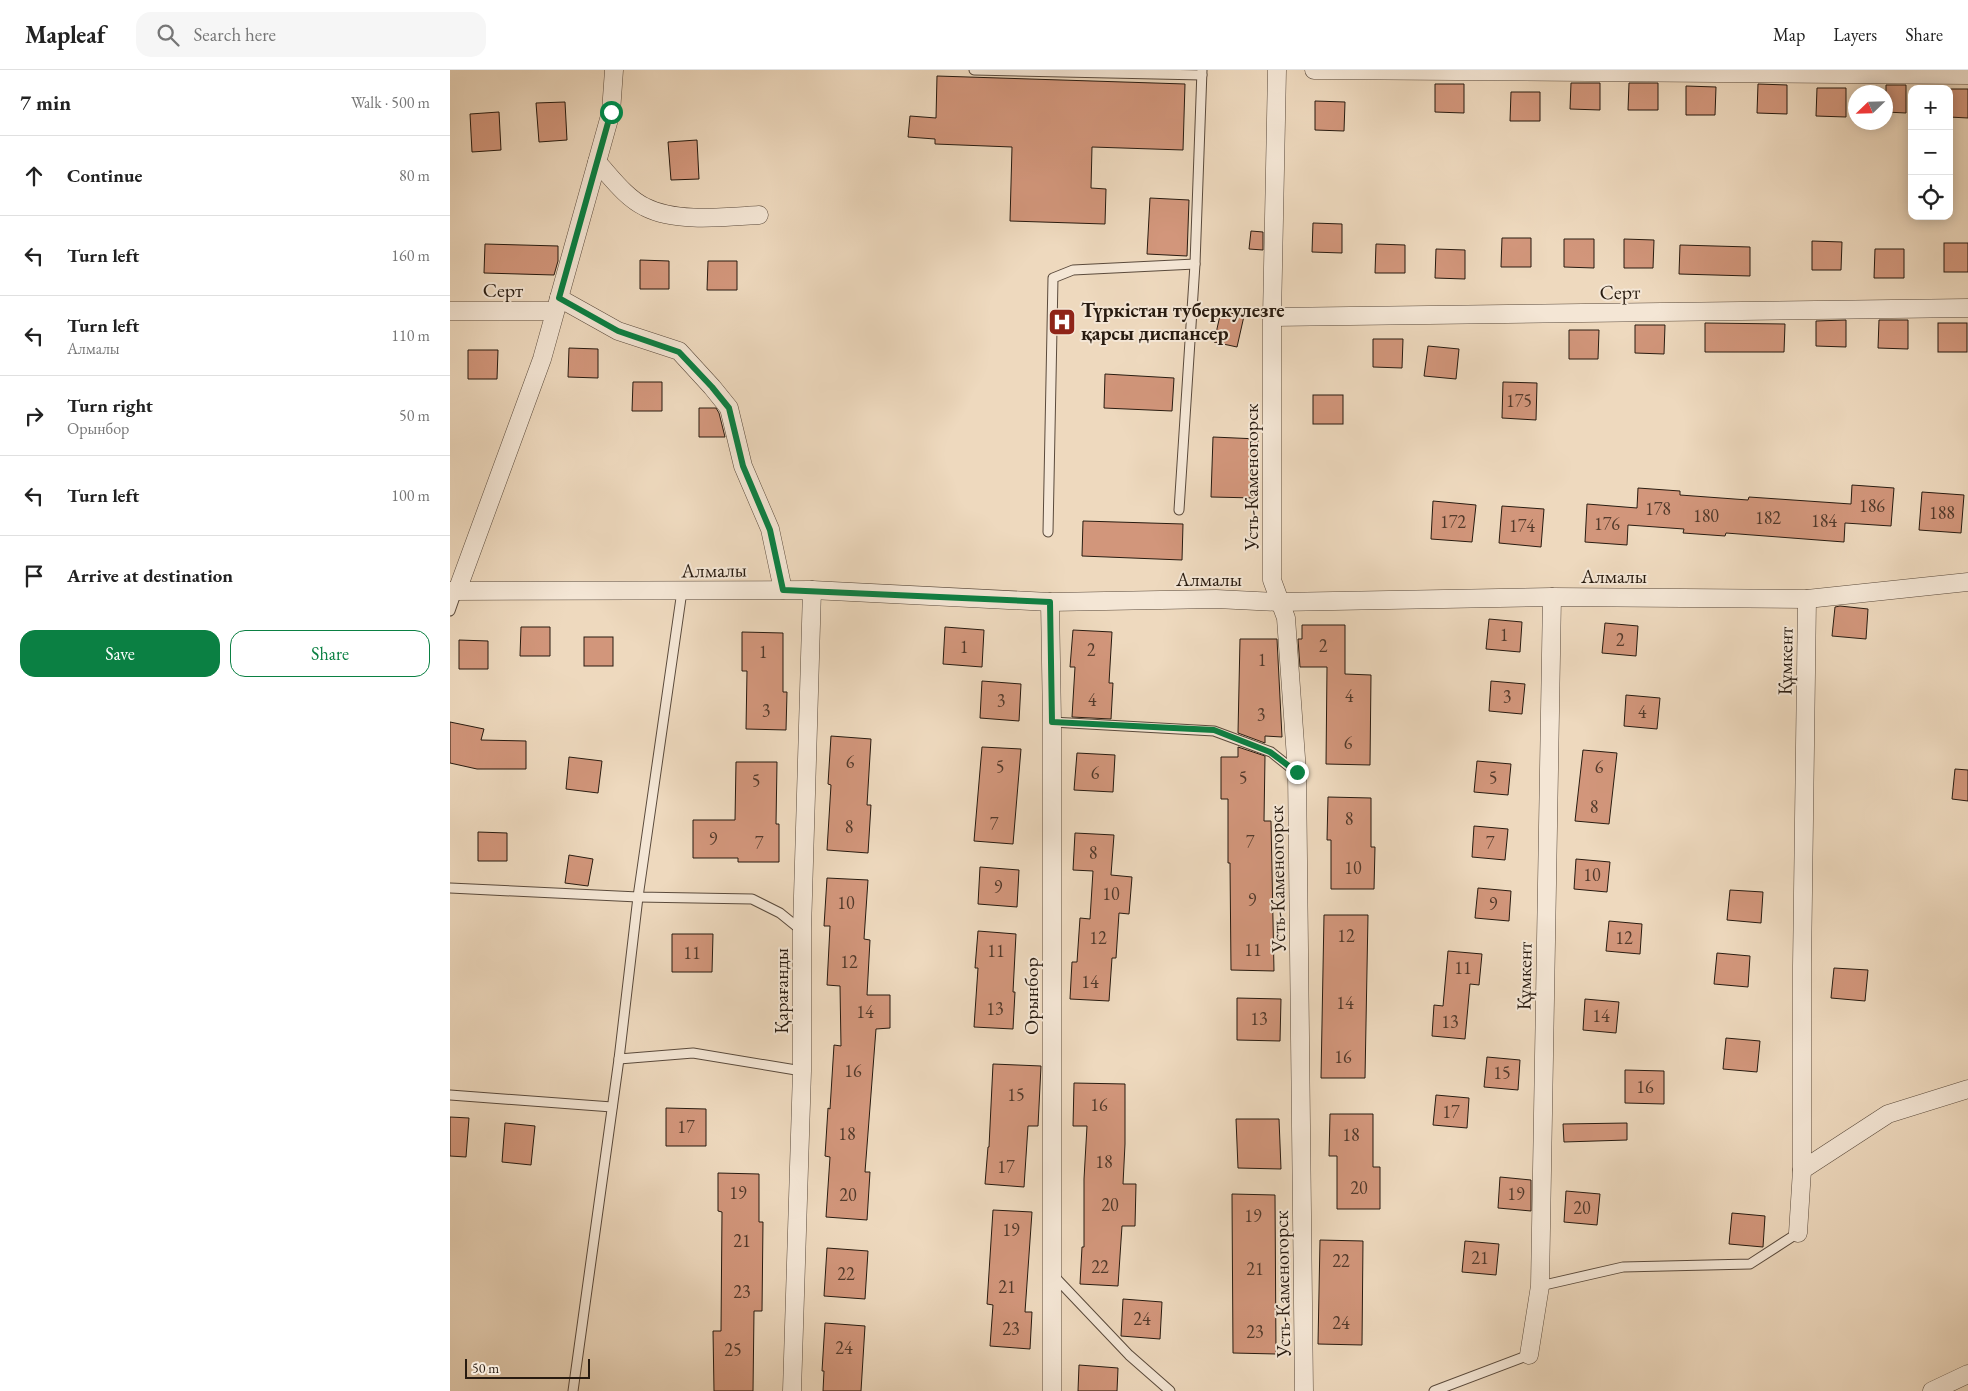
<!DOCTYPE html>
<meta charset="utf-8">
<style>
body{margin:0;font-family:"EB Garamond",serif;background:#f6f6f6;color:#222}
.controls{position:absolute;right:15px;top:15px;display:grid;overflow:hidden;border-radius:10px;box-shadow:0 2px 12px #0003}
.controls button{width:45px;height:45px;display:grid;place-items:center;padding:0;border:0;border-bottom:1px solid #e0e0e0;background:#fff;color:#222;font:25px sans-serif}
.compass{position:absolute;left:1398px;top:15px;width:45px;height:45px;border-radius:50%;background:#fff;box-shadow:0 2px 12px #0003;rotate:247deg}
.scale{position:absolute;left:15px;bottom:12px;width:125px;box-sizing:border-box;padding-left:5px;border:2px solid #281b10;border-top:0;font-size:14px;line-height:18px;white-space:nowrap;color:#281b10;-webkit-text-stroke:4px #f4e6d5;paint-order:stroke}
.stop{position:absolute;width:15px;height:15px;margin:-11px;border:4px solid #0b8043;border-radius:50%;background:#fff}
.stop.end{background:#0b8043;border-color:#fff;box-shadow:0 1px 5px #0008}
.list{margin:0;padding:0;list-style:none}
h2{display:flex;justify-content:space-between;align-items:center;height:65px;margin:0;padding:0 20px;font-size:21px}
h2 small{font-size:16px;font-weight:400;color:#767676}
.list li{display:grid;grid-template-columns:32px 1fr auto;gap:15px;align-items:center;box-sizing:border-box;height:80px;padding:0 20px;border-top:1px solid #e0e0e0}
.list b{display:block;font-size:19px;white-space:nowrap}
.list p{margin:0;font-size:16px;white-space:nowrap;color:#767676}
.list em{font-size:16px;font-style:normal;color:#767676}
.actions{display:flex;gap:10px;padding:15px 20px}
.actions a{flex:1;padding:11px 0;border:1px solid #0b8043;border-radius:15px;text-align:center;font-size:18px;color:#0b8043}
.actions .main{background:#0b8043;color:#fff}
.icon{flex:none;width:28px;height:28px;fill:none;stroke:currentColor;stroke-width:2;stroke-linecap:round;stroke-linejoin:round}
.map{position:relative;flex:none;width:1518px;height:1321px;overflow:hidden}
header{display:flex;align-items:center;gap:30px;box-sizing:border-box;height:70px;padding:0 25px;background:#fff;border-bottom:1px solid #e0e0e0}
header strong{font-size:24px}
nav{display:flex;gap:28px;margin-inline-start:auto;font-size:18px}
.search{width:350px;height:45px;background:#f6f6f6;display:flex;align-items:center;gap:12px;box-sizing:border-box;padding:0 18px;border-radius:15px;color:#767676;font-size:19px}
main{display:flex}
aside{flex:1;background:#fff}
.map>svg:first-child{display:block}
.building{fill:#d2967b;stroke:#281b10}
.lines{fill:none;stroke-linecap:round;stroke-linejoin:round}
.lane-casing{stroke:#5a4a3c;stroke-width:11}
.street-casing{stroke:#5a4a3c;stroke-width:19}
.lane{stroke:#f4e6d5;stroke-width:9}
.street{stroke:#f4e6d5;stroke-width:18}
.route{stroke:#0b8043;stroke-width:6}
.labels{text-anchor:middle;stroke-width:4;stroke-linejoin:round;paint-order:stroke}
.number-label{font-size:18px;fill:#523a2b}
.street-label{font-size:20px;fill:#281b10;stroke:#f4e6d5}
.poi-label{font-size:20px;font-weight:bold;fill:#281b10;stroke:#f4e6d5;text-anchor:start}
</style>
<header>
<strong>Mapleaf</strong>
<div class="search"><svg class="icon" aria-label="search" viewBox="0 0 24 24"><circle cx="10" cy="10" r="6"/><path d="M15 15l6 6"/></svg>Search here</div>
<nav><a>Map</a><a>Layers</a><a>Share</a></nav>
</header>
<main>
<aside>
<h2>7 min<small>Walk · 500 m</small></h2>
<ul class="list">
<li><svg class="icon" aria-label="ahead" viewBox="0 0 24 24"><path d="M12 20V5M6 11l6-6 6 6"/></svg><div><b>Continue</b></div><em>80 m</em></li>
<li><svg class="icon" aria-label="left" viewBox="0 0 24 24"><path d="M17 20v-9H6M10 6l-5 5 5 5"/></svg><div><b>Turn left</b></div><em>160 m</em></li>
<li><svg class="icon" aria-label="left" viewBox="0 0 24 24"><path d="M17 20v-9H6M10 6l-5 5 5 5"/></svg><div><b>Turn left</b><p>Алмалы</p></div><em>110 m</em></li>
<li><svg class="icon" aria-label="right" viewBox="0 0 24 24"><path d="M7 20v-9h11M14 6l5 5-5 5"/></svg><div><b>Turn right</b><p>Орынбор</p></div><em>50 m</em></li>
<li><svg class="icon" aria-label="left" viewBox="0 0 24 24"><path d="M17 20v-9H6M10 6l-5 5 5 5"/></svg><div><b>Turn left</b></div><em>100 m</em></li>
<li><svg class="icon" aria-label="arrive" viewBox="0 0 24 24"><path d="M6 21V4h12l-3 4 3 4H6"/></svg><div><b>Arrive at destination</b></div></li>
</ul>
<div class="actions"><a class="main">Save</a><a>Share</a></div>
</aside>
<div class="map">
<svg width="1518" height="1321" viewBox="0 0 1518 1321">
<rect width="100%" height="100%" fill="#eed9be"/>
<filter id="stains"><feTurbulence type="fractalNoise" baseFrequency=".004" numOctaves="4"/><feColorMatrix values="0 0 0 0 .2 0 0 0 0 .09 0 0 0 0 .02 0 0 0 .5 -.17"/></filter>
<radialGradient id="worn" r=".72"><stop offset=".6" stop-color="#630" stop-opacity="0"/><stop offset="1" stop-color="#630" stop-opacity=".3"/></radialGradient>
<!-- building -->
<g class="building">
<polygon points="487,6 735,14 733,80 642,77 641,118 656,119 655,154 560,151 562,77 485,74 485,69 458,67 460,46 486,48"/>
<polygon points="1121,13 1150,13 1150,40 1120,39"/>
<polygon points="1179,13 1208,13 1208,40 1178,40"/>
<polygon points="985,14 1014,14 1014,43 985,42"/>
<polygon points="1308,14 1337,15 1337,44 1307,43"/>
<polygon points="1436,15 1456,15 1456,43 1436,42"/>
<polygon points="1236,16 1266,17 1265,45 1236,45"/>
<polygon points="1367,18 1396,18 1396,47 1366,46"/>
<polygon points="1499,19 1518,19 1518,48 1499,47"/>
<polygon points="1061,22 1090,22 1090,51 1060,51"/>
<polygon points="865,31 895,32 894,61 865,60"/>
<polygon points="115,32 117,70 89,72 86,33"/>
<polygon points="49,42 51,80 22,82 20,44"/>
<polygon points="247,70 249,109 221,110 218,72"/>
<polygon points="700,128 739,130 737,186 697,184"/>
<polygon points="863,153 892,154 892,183 862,182"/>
<polygon points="801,161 813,162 813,180 799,179"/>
<polygon points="1052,168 1081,168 1081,197 1051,197"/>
<polygon points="1114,169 1144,169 1144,198 1114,197"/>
<polygon points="1174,169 1204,170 1203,198 1174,198"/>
<polygon points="1362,171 1392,172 1391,200 1362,200"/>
<rect x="1494" y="173" width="24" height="29"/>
<polygon points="35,174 108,176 108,191 104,205 34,203"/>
<polygon points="926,174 955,175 955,203 925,203"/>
<polygon points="1230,175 1300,177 1300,206 1229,204"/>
<polygon points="986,179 1015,180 1015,209 985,208"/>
<polygon points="1425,179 1454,179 1454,208 1424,208"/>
<polygon points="190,190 219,191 219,219 190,219"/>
<polygon points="258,191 287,191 287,220 257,220"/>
<polygon points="771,241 794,246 787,277 764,272"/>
<polygon points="1396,250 1396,277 1366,276 1366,251"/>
<polygon points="1429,250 1458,250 1458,279 1428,278"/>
<polygon points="1255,253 1335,254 1334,282 1255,282"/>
<rect x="1488" y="253" width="29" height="29"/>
<polygon points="1185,255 1215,255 1214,284 1185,283"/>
<polygon points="1119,260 1149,260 1148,289 1119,289"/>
<polygon points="923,269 953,269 952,298 923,297"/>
<polygon points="978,276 1009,279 1006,309 974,306"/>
<polygon points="119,278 148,279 148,308 118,307"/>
<polygon points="18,280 48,280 47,309 18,309"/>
<polygon points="655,304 724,308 722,341 654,338"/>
<polygon points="183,312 212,312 212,341 182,341"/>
<polygon points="1053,312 1087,313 1086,350 1052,348"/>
<rect x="863" y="325" width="30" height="29"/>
<polygon points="249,338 266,338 269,343 275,367 249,367"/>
<polygon points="763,367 808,369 806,428 761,427"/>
<polygon points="1402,415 1444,418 1441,456 1395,453 1394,472 1276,463 1275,466 1233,463 1234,459 1178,455 1177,475 1135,472 1137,434 1187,438 1188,418 1230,421 1230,425 1298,430 1299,427 1401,434"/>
<polygon points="1472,422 1514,425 1511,463 1469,460"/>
<polygon points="983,431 1026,435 1022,472 981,469"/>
<polygon points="1052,436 1094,439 1091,477 1049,473"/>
<polygon points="633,451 733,454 732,490 632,486"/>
<polygon points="1390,536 1418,539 1416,569 1382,566 1385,537"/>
<polygon points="1039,549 1072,552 1070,582 1036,579"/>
<polygon points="1155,553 1188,556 1186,586 1152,583"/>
<polygon points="852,555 895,555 895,604 921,605 920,695 876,694 877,597 850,597 848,569 852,569"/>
<polygon points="71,557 100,557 100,586 70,586"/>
<polygon points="495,557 534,560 532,597 493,594"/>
<polygon points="623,560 662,562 659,613 663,613 661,649 622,647 625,597 620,597"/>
<polygon points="292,562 333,563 333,622 337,622 336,660 296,659 297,601 292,601"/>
<rect x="134" y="567" width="29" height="29"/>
<polygon points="790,569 827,569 832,667 815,666 815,673 788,663"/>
<polygon points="9,570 38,571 38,599 9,599"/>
<polygon points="532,611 571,614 569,651 530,648"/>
<polygon points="1041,611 1075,614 1072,644 1039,641"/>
<polygon points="1176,625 1210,628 1207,659 1174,656"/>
<polygon points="0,652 34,659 31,670 76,671 76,699 27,699 0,693"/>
<polygon points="381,666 421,669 417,735 421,735 418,783 377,780 381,715 378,714"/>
<polygon points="532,677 571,679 563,774 524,771"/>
<polygon points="788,677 815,686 814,751 821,751 824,901 781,900 780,793 778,793 778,729 771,729 771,687 788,687"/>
<polygon points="1133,680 1167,683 1159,754 1125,751"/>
<polygon points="627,683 665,685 663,722 624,720"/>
<polygon points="119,687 152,691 148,723 116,719"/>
<polygon points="1027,691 1061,694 1058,725 1024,722"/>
<polygon points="286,692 327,692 326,754 329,754 329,792 288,792 288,788 243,788 243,750 285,750"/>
<polygon points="1505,699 1518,700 1518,731 1502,729"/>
<polygon points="878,727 921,728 921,777 925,777 924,819 881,819 881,770 877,770"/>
<polygon points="1024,756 1058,759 1055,790 1022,787"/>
<polygon points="28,762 57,763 57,791 28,791"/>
<polygon points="625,763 664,765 661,805 682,807 679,844 669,843 666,888 662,888 659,931 620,929 622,892 627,892 630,848 640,849 643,801 623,800"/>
<polygon points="119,785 143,789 138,816 115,813"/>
<polygon points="1126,789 1160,792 1157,822 1124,819"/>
<polygon points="530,797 569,800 567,837 528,834"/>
<polygon points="377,808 418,810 414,869 420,870 417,925 440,925 440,958 426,959 415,1102 420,1102 417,1150 376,1147 380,1087 375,1086 378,1038 380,1039 384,975 391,976 390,916 377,915 380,856 374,856"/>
<polygon points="1028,818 1061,821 1059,851 1025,848"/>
<polygon points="1280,820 1313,822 1311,853 1277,850"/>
<polygon points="874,845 918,845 915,1008 871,1008"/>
<polygon points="1159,851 1192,854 1190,884 1156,881"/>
<polygon points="528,861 566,864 563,922 565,922 563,959 524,957 528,898 525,898"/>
<polygon points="222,864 263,864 262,902 222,902"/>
<polygon points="998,881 1032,884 1029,915 1020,914 1015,969 982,966 984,935 993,936"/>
<polygon points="1267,883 1300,886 1298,917 1264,914"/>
<polygon points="1384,898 1418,900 1415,931 1381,928"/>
<polygon points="787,928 831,929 830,971 787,970"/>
<polygon points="1135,929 1169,932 1166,963 1133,960"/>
<polygon points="1276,968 1310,971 1307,1002 1273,999"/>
<polygon points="1037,987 1070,990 1068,1020 1034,1017"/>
<polygon points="543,994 591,996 588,1056 578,1056 574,1117 535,1114 538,1077 539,1077"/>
<polygon points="1175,1000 1214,1001 1214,1034 1175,1033"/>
<polygon points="624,1013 675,1014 675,1074 673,1114 686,1114 685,1156 672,1156 668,1216 630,1214 632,1177 634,1177 634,1109 637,1056 623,1056"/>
<polygon points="986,1025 1019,1028 1017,1058 983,1055"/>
<polygon points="216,1038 256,1039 256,1076 216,1076"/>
<polygon points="880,1044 923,1044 923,1097 930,1097 930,1139 887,1139 887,1086 879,1086"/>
<polygon points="0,1047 19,1048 16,1087 0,1086"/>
<polygon points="786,1049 829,1049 831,1099 788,1098"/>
<polygon points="55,1053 85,1056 81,1095 52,1092"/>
<polygon points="1177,1053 1177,1070 1114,1072 1113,1054"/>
<polygon points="268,1103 309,1104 309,1152 313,1152 312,1241 304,1241 303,1321 264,1321 263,1261 271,1261 272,1142 268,1141"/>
<polygon points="1050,1107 1081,1110 1081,1141 1048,1138"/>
<polygon points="1116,1121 1150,1124 1147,1155 1114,1152"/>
<polygon points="782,1124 825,1125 826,1284 783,1283"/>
<polygon points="543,1140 582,1142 575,1242 582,1242 580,1279 540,1276 543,1235 537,1234"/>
<polygon points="1282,1143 1315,1146 1313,1177 1279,1174"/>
<polygon points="870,1170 913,1171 912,1275 868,1274"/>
<polygon points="1015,1171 1049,1174 1046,1205 1012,1202"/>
<polygon points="377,1178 418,1181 415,1229 374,1226"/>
<polygon points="673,1229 712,1232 710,1269 671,1266"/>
<polygon points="375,1253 415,1256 411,1321 373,1321 374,1301 372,1301"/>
<polygon points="629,1295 668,1298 667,1321 628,1321"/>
</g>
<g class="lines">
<!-- lane casing -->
<g class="lane-casing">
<g id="lane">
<polyline points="524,0 752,5"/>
<polyline points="729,440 745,194 752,0"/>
<polyline points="598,462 603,208 623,200 745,194"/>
<polyline points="0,541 7,521"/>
<polyline points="602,652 764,661 821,682 846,702"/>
<polyline points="0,818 188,827 302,829 330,843 351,860"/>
<polyline points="169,989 243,983 352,1001"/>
<polyline points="0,1025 162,1037"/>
<polyline points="603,1205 679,1285 720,1321"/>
<polyline points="1090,1216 1173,1197 1300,1194 1348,1163"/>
<polyline points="123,1321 169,989 188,827 232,521"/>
<polyline points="984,1321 1079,1285"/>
</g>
</g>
<!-- street casing -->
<g class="street-casing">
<g id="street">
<polyline points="827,0 822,247 822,510 836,548 847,702 854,1321"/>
<polyline points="864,0 1518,5"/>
<path d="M 147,92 C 161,107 176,128 195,137 C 226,153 275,147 309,145"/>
<polyline points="109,228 168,261 229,281 262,317 279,338 293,396 320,459 333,520"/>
<polyline points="0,241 105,241"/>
<polyline points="822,247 1518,238"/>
<polyline points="0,521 362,520 600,532 766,529 829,532 1102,527 1357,529 1518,512"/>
<polyline points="7,521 92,289 161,42 164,0"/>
<polyline points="600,532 602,652 602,1321"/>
<polyline points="1352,1100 1438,1044 1518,1019"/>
<polyline points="1348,1163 1352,1100 1352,896 1357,529"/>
<polyline points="1079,1285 1090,1216 1102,527"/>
<polyline points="342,1321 352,1001 352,860 362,520"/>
<polyline points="1482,1321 1518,1304"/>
</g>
</g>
<!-- lane -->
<use href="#lane" class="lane"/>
<!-- street -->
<use href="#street" class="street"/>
</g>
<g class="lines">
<!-- route -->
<polyline class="route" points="161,42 109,228 168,261 229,282 262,317 279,338 293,396 320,460 333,520 600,532 602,652 764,660 820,682 847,702"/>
</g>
<!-- icons -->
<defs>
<g id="hospital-square" transform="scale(1.4375)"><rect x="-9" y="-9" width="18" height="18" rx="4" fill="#8f2418" stroke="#f4e6d5"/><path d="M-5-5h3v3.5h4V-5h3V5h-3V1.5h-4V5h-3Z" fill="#fff"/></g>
</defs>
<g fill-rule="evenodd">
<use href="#hospital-square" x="612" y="252"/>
</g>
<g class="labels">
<!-- number labels -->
<g class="number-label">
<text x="1069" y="337">175</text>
<text x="1422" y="442">186</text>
<text x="1208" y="445">178</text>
<text x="1492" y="449">188</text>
<text x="1256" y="452">180</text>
<text x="1318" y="454">182</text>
<text x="1374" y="457">184</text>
<text x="1003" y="458">172</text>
<text x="1157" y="460">176</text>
<text x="1072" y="462">174</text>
<text x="1054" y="571">1</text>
<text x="1170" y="576">2</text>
<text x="873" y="582">2</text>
<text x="514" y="583">1</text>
<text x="641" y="586">2</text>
<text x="313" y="588">1</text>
<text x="812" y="596">1</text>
<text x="899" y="632">4</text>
<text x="1057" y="633">3</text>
<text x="642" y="636">4</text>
<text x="551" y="637">3</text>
<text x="316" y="647">3</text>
<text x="1192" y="648">4</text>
<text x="811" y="651">3</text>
<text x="898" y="679">6</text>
<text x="400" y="698">6</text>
<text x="550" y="703">5</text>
<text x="1149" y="703">6</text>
<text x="645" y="709">6</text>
<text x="793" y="714">5</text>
<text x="1043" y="714">5</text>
<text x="306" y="717">5</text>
<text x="1144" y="743">8</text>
<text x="899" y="755">8</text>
<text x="544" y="760">7</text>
<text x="399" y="763">8</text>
<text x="263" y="775">9</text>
<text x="800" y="778">7</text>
<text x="309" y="779">7</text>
<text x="1040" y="779">7</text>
<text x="643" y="789">8</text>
<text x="903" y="804">10</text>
<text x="1142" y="811">10</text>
<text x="548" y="823">9</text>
<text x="661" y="830">10</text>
<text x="802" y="836">9</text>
<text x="396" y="839">10</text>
<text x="1043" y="840">9</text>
<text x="896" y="872">12</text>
<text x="648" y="874">12</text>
<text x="1174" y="874">12</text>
<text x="803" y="886">11</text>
<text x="546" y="887">11</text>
<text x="242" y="889">11</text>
<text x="399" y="898">12</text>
<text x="1013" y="904">11</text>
<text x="640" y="918">14</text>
<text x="895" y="939">14</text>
<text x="545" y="945">13</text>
<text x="415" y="948">14</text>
<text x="1151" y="952">14</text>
<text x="809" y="955">13</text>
<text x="1000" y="958">13</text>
<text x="893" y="993">16</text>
<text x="403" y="1007">16</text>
<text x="1052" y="1009">15</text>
<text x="1195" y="1023">16</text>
<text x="566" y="1031">15</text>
<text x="649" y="1041">16</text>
<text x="1001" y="1048">17</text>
<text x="236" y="1063">17</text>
<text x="397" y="1070">18</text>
<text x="901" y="1071">18</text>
<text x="654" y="1098">18</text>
<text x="556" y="1103">17</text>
<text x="909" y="1124">20</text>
<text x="288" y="1129">19</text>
<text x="1066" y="1130">19</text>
<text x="398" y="1131">20</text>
<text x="660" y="1141">20</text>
<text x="1132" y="1144">20</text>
<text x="803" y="1152">19</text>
<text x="561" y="1166">19</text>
<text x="292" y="1177">21</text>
<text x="1030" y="1194">21</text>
<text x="891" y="1197">22</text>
<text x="650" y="1203">22</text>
<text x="805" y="1205">21</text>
<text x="396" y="1210">22</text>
<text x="557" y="1223">21</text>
<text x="292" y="1228">23</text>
<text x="692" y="1255">24</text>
<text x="891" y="1259">24</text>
<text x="561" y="1265">23</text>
<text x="805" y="1268">23</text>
<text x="394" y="1284">24</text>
<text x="283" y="1286">25</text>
</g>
<!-- street labels -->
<g class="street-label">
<text x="53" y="227">Серт</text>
<text transform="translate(1170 222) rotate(-1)" y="7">Серт</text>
<text transform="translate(801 407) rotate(-90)" y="7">Усть-Каменогорск</text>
<text transform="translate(264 500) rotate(-1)" y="7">Алмалы</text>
<text x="1164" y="513">Алмалы</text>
<text x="759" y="516">Алмалы</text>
<text transform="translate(1335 591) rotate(-89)" y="7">Құмкент</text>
<text transform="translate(827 809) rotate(-91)" y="7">Усть-Каменогорск</text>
<text transform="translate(1074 906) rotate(-89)" y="7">Құмкент</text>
<text transform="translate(331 921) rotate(-90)" y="7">Қарағанды</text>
<text transform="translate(581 926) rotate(-90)" y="7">Орынбор</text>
<text transform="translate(832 1214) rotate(-91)" y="7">Усть-Каменогорск</text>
</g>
<!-- poi labels -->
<g class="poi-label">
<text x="631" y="247">Түркістан туберкулезге<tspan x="631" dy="23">қарсы диспансер</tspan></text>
</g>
</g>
<rect width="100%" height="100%" filter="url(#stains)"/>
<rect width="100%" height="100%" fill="url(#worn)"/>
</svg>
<div class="controls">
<button>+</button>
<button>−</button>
<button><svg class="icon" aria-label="locate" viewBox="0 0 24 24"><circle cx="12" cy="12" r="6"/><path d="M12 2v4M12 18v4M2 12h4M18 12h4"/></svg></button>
</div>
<svg class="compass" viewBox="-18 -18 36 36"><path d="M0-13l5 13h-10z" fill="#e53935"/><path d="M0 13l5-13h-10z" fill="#767676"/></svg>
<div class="scale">50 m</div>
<div class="stop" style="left:161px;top:42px"></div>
<div class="stop end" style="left:847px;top:702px"></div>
</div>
</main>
